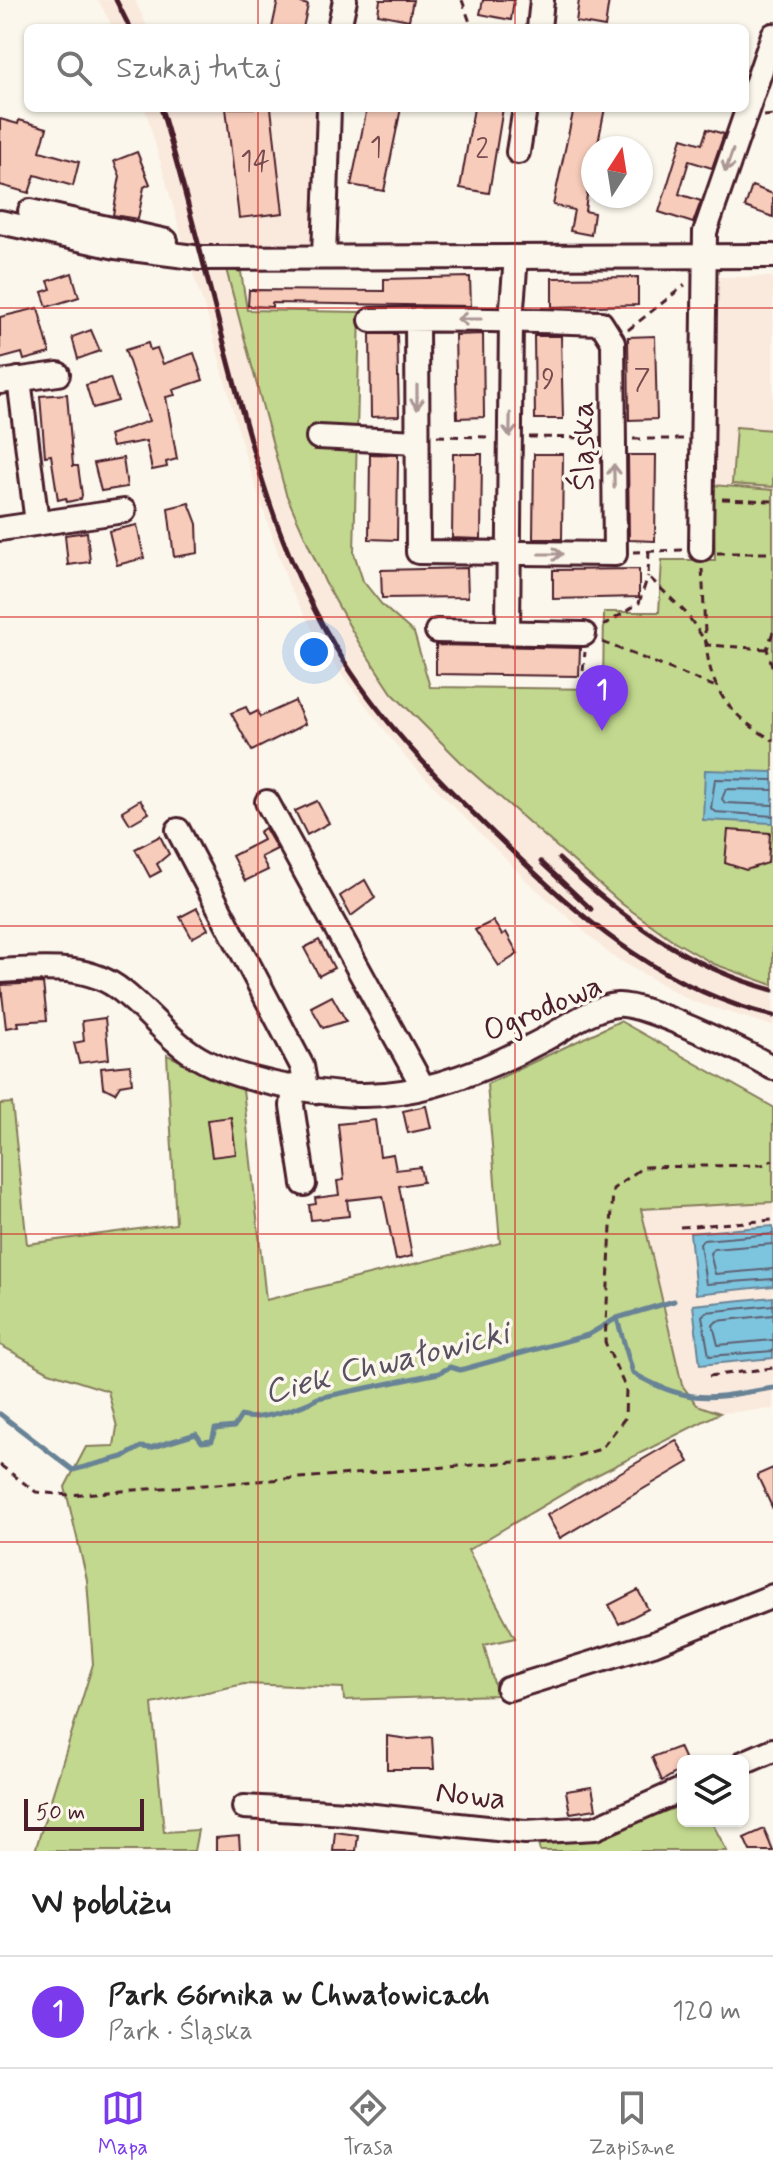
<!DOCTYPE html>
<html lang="pl">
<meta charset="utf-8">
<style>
body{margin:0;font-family:Mynerve,sans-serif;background:#f6f6f6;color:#222}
.controls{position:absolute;right:24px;bottom:24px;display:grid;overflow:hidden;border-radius:12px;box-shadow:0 2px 6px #0004}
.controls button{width:72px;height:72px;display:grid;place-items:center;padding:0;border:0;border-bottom:2px solid #e0e0e0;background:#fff;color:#222;font:40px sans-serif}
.compass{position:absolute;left:581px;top:136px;width:72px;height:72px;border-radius:50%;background:#fff;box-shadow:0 2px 6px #0004;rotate:12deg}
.scale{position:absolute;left:24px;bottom:20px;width:120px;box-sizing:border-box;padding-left:8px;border:4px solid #4a1f2b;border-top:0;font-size:22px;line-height:28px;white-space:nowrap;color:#4a1f2b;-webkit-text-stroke:6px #fbf7ec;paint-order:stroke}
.you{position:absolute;left:314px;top:652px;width:28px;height:28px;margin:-20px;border:6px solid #fff;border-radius:50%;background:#1a73e8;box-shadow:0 0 0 12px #1a73e833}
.badge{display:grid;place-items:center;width:52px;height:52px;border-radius:50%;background:#7c3aed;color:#fff;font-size:26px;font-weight:700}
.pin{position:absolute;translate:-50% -66px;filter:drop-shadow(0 2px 4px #0008)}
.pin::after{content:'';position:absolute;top:42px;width:28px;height:24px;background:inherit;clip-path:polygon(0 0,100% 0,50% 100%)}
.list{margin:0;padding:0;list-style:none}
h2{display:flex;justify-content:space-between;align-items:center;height:104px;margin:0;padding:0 32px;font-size:34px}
h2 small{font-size:26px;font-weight:400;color:#767676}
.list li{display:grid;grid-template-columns:52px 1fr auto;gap:24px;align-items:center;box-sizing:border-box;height:112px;padding:0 32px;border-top:2px solid #e0e0e0}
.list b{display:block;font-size:30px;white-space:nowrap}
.list p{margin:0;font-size:26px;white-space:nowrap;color:#767676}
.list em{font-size:26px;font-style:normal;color:#767676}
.icon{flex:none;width:44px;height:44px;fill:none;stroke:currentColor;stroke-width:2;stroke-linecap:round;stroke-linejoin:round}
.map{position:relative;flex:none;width:773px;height:1851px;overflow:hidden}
.search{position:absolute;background:#fff;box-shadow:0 2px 6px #0004;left:24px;right:24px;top:24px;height:88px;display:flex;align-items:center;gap:20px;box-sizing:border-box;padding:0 28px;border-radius:12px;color:#767676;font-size:30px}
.sheet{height:216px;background:#fff}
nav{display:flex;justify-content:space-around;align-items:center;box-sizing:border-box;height:112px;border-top:2px solid #e0e0e0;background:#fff;font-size:22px;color:#767676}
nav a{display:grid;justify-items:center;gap:4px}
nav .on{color:#7c3aed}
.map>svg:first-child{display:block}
.built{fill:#faeadd}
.green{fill:#c2d88e;stroke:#867c5c;stroke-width:2}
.water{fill:#7dc5de;stroke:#698396;stroke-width:2}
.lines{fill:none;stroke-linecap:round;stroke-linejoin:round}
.shore{stroke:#5e6173;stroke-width:2}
.stream{stroke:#698396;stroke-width:5}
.building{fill:#f8ccba;stroke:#4a1f2b;stroke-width:2}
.minor-casing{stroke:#4a1f2b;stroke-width:28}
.path{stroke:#4a1f2b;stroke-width:3;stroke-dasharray:8 6;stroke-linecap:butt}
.minor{stroke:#fbf7ec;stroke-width:22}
.rail{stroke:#4a1f2b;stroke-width:5}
.oneway{stroke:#ab9695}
.grid{fill:none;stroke:#d62828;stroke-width:2;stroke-opacity:0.55}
.labels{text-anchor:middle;stroke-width:7;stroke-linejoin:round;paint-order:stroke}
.number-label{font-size:28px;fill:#764a4f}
.street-label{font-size:32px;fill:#4a1f2b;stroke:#fbf7ec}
.water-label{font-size:34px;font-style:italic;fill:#595161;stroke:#fbf7ec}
</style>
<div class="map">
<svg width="773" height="1851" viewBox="0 0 773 1851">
<rect width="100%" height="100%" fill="#fbf7ec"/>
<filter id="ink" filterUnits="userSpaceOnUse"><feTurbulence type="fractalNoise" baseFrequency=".0125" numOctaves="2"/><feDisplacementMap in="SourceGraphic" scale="16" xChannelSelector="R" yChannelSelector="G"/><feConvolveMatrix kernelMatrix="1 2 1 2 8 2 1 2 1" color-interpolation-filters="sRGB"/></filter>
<g filter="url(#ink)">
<!-- built -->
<g class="built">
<polygon points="98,0 135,0 148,28 113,28"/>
<polygon points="145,108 322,108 316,143 317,251 221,255 218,246 184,245"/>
<polygon points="191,268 226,269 286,494 325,582 468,769 622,904 714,964 773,985 773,1026 691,1001 612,956 527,881 406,758 324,651 289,586 244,452 210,324"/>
<polygon points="714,277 773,277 773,490 713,485"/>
<polygon points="773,1202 773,1409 720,1413 697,1405 682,1385 640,1209"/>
</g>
<!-- green -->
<g class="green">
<polygon points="226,269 241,272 247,310 360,312 354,553 363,581 383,606 414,633 430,687 603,689 604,612 659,612 662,560 715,560 713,485 773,490 773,985 714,964 674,941 622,904 468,769 392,693 359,643 325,582 286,494"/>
<polygon points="736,427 773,430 773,487 732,484"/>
<polygon points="620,1021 773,1107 773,1202 641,1209 682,1385 697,1405 720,1413 585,1481 468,1550 515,1638 484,1645 497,1695 344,1700 343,1688 244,1684 152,1704 164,1832 198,1830 194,1851 35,1851 93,1664 87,1580 65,1487 86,1447 114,1446 117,1427 108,1391 49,1372 0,1345 0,1104 12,1103 27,1244 176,1224 167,1055 243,1089 266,1300 500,1243 487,1084"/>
<polygon points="683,1805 683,1821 711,1821 727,1851 540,1851 537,1841 595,1837"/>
</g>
<!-- water -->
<g class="water">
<polygon points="705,770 773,772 773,823 703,820"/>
<polygon points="773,1226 773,1286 696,1294 690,1233"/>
<polygon points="773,1297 773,1358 700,1365 693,1305"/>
</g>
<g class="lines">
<!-- shore -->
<g class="shore">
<polyline points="773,780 715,779 711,808 715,812 773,816"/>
<polyline points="773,790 726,789 722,799 725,803 773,805"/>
<polyline points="773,1234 703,1240 700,1244 706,1284 773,1279"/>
<polyline points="773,1244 714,1249 710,1253 715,1274 773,1269"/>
<polyline points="773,1305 706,1312 702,1316 709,1356 773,1351"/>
<polyline points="773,1315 717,1321 713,1325 718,1345 773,1340"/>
</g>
<!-- stream -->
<g class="stream">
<path d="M 617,1319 L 633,1373 C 689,1406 712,1398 773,1388"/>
<path d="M 0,1414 L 73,1470 L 123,1457 L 141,1447 L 150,1448 L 196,1434 L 202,1442 L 212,1441 L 215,1429 L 234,1427 L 241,1416 C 257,1422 303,1407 318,1398 L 439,1373 L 450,1367 L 460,1370 L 588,1335 L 617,1318 L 674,1301"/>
</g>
</g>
<!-- building -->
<g class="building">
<polygon points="278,0 302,0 301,3 308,5 303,28 272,28"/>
<polygon points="380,0 413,0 409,20 378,14"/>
<polygon points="483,0 514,0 511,20 480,14"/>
<polygon points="579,0 609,0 605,27 576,22"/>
<polygon points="226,108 271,108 283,213 239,218"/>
<polygon points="367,108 401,108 384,191 351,185"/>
<polygon points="474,108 503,108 489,193 460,188"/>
<polygon points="574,108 605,108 597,148 593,148 585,211 594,213 591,235 570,231 574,210 553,205"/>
<polygon points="0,119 18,124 19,120 47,128 40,151 79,162 73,186 35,175 29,193 0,185"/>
<polygon points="707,129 724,134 712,168 689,161 679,194 701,201 693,223 659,212 682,138 702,144"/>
<polygon points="137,152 150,184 144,187 138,219 113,215 120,176 114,161"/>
<polygon points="752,186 773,194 773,217 745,207"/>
<polygon points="72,273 79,297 47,307 42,292 51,289 48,281"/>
<polygon points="470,277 471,306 272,303 272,307 248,306 249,290 384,291 384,279"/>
<polygon points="638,277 638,305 552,307 552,278"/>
<polygon points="38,308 50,353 24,360 22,353 0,359 0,317"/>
<polygon points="91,330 100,351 78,359 72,337"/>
<polygon points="370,334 397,334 399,416 371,417"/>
<polygon points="483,334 484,417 457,418 455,335"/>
<polygon points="534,336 561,336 563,419 535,419"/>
<polygon points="655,336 657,419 629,420 628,337"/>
<polygon points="148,343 150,350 157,348 163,364 194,353 203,380 173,390 175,395 166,397 177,459 166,462 167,467 152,470 146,441 112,447 109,435 149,421 125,350"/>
<polygon points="110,378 118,401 93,408 86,385"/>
<polygon points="67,394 73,466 78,466 82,495 81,499 67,502 66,498 58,500 51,455 45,456 40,396"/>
<polygon points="370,454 398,455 397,540 369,539"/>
<polygon points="453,454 482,454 481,539 452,538"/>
<polygon points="534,454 563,454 562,539 533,539"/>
<polygon points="628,455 656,455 655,541 629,540"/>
<polygon points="123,458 127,487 101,491 94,463"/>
<polygon points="189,503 197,524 198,553 174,557 168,508"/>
<polygon points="137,525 144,558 117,565 109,531"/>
<polygon points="87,532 90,562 68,565 65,535"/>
<polygon points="467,568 468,597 382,598 381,570"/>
<polygon points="639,569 639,597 553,599 553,570"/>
<polygon points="436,645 580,648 579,676 436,674"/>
<polygon points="295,701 305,724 252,751 231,713 246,707 250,715 258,711 260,717"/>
<polygon points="140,800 149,813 130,824 122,811"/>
<polygon points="317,801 329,823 307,835 295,811"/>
<polygon points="265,828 277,849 261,857 268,870 245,881 232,856 263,840 259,832"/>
<polygon points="728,830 770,833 768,863 746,870 725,863"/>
<polygon points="160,836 169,854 157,864 161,871 150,877 135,849"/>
<polygon points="365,880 375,898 351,916 340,896"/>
<polygon points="197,908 208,929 192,938 180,917"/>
<polygon points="493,921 502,935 506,932 518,954 499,966 475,930"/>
<polygon points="319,940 334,968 319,976 304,948"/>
<polygon points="43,983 47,1020 18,1022 19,1026 6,1028 1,985"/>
<polygon points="332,996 346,1021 323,1028 311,1007"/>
<polygon points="105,1018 109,1059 79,1063 74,1043 84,1041 82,1021"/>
<polygon points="130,1065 132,1083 120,1085 115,1093 103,1087 101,1068"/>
<polygon points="426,1106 431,1128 408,1133 403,1111"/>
<polygon points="231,1117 236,1154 212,1157 207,1120"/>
<polygon points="375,1120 380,1156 393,1154 396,1170 420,1167 423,1182 399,1186 412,1256 396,1260 383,1196 347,1200 349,1216 311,1220 309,1205 316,1204 315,1198 339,1195 337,1181 344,1180 338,1124"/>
<polygon points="676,1440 689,1462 560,1538 547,1515"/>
<polygon points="773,1468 773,1509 757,1475"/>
<polygon points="638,1590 648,1609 619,1624 609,1605"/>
<polygon points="387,1736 409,1739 432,1737 434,1769 387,1769"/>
<polygon points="679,1747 685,1760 679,1763 682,1769 662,1781 652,1757"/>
<polygon points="592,1787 596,1809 570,1813 566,1791"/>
<polygon points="764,1829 773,1851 750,1851 744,1838"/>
<polygon points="335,1832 358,1835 356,1851 333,1851"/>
<polygon points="239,1836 240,1851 216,1851 216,1838"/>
</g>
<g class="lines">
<!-- minor casing -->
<g class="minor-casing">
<g id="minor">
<polyline points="339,28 345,0"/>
<polyline points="539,28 542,0"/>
<polyline points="518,152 525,108"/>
<polyline points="30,211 166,241"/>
<polyline points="0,222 116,247 201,258 773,256"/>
<polyline points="324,257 329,108"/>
<path d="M 371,320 C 447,319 524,320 601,323 L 613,342 L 615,554 L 418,552 L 417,319"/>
<polyline points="19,379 37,523"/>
<polyline points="0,382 58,374"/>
<polyline points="318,437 417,442"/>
<polyline points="0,529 124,511"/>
<polyline points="701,549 705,232 773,35"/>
<polyline points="437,631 584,634"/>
<polyline points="508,632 511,319 516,257"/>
<polyline points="267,802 423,1087"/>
<polyline points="178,830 302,1066 306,1088"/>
<path d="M 0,971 C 41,969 88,963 122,991 C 149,1012 169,1040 199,1058 C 238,1081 313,1093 357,1095 C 420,1097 487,1070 541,1041 C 563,1030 592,1007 617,1005 C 643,1002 748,1053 773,1068"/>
<polyline points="294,1086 292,1106 304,1184"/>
<polyline points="508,1689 653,1644 773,1596"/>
<polyline points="743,1763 773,1750"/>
<polyline points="244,1807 346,1813 525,1832 595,1828 683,1789"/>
</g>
</g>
<!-- path -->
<g class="path">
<polyline points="462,0 472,28"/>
<polyline points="764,116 773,115"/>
<polyline points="628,330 685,285"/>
<polyline points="437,436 490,437"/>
<polyline points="529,437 594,438"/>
<polyline points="633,439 686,439"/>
<polyline points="722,499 773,501"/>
<polyline points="649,551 648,576 686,613 708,645 767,649"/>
<polyline points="633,552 682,550"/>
<polyline points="717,553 773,553"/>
<path d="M 702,569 C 708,648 694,697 773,740"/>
<polyline points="603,626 639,603 648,576"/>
<polyline points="773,632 767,649 773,669"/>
<polyline points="602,642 716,687"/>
<polyline points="583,671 585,652"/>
<polyline points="680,1227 773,1220"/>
<polyline points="709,1376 773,1368"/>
<polyline points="0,1465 36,1492 68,1495 569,1458 601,1449 625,1418 626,1389 605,1342 613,1189 643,1167 762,1165 773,1160"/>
</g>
<!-- minor -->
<use href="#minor" class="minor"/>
<!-- rail -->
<g class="rail">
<polyline points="116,0 130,28"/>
<path d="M 161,108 C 187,195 208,283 231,370 C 258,473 286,571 344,661 C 391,735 453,794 516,855 C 591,928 668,990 773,1016"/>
<path d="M 559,859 C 623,919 687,967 773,990"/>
<polyline points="541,862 591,909"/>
</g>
</g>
<!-- one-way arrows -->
<defs><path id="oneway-shaft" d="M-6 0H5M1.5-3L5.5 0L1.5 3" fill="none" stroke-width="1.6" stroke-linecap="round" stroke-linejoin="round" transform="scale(2)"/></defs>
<g class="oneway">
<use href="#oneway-shaft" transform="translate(729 161) rotate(109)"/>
<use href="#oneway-shaft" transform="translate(469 319) rotate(180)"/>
<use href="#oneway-shaft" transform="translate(417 397) rotate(90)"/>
<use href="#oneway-shaft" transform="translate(510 425) rotate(91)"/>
<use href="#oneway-shaft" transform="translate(614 476) rotate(-91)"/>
<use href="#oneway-shaft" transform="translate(551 554)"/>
</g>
</g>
<!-- grid -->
<path class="grid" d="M 258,0 L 258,28M 515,0 L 515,28M 258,108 L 258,1851M 515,108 L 515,1851M 0,308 L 773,308M 0,617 L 773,617M 0,926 L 773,926M 0,1234 L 773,1234M 0,1542 L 773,1542"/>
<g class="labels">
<!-- number labels -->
<g class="number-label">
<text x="376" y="156">1</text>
<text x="482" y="158">2</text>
<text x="255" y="170">14</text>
<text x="548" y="388">9</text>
<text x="642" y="388">7</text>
</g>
<!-- street labels -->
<g class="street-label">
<text transform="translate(582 446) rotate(-91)" y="11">Śląska</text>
<text transform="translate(542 1007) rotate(-23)" y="11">Ogrodowa</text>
<text transform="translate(471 1794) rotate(6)" y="11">Nowa</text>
</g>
<!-- water labels -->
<g class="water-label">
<text transform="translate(386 1361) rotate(-14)" y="12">Ciek Chwałowicki</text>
</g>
</g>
</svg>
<div class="controls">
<button><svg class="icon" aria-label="layers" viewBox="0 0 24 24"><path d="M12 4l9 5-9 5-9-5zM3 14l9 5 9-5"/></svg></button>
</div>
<svg class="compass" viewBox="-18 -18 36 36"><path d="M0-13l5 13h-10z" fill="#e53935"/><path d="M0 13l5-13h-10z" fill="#767676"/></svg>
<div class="scale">50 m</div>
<div class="you"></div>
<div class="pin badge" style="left:602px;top:731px">1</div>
<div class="search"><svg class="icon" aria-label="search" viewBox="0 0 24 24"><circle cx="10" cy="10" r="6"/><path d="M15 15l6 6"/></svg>Szukaj tutaj</div>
</div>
<section class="sheet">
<h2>W pobliżu<small></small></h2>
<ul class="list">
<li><span class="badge">1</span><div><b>Park Górnika w Chwałowicach</b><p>Park · Śląska</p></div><em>120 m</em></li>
</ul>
</section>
<nav>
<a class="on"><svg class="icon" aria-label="map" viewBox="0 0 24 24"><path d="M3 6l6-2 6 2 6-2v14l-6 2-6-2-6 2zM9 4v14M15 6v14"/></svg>Mapa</a>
<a><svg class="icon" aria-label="directions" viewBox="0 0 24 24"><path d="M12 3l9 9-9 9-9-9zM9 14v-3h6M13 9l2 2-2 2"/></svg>Trasa</a>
<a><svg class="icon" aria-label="saved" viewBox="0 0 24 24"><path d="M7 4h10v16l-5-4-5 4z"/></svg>Zapisane</a>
</nav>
